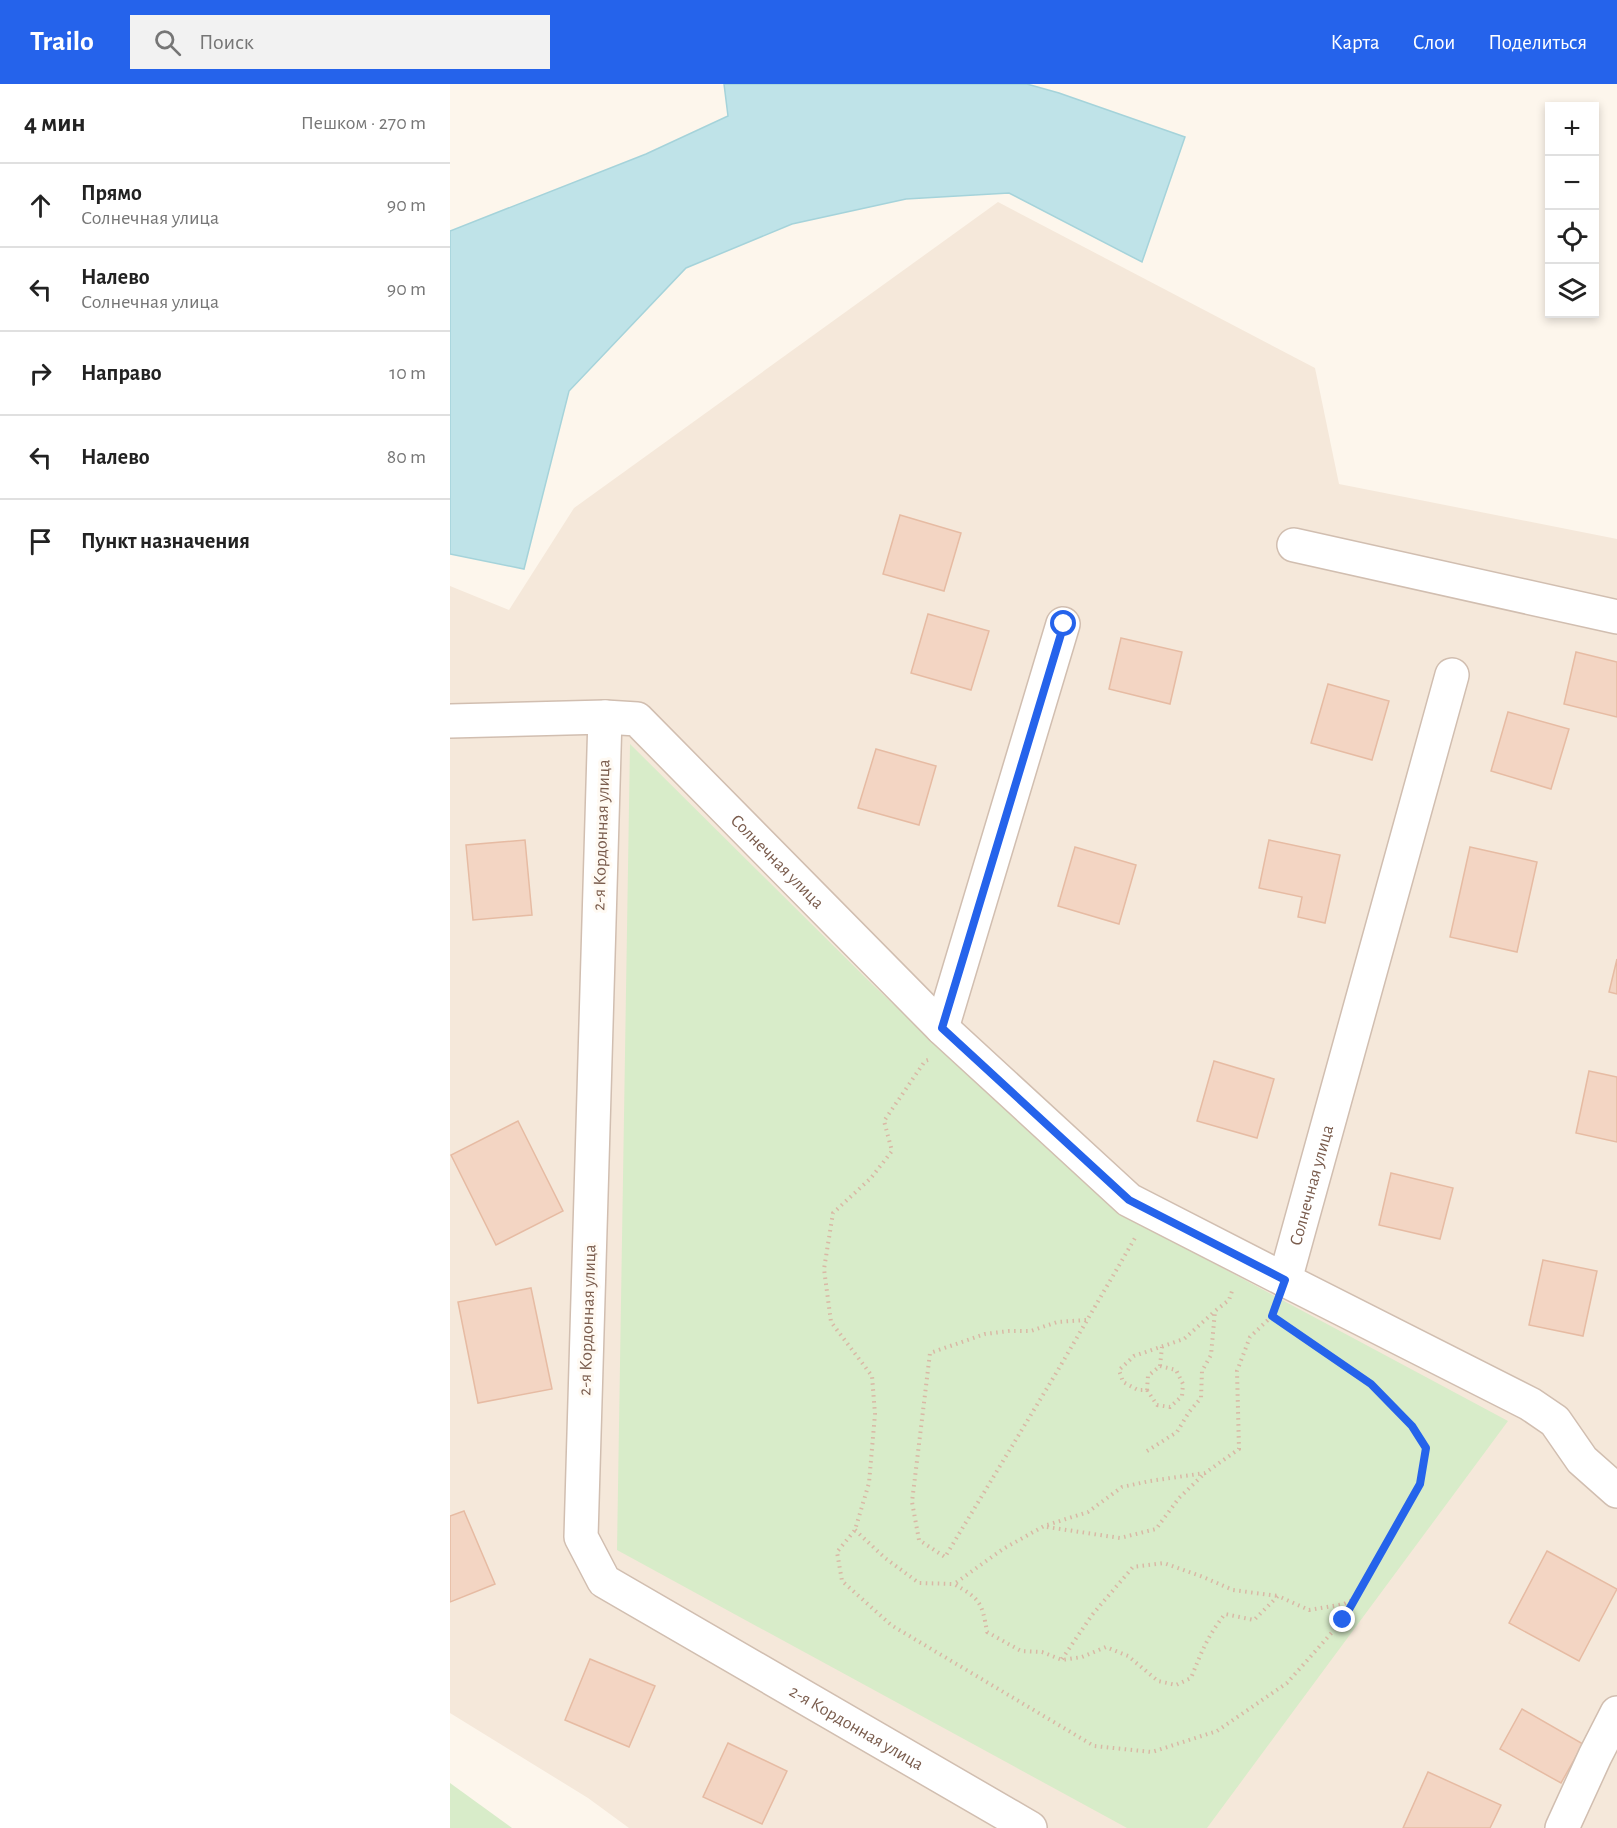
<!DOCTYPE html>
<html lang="ru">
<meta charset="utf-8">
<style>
body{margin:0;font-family:"Alegreya Sans",sans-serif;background:#f2f2f2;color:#222}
.controls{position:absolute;right:18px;top:18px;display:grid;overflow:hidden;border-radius:0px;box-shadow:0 3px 9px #0003}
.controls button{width:54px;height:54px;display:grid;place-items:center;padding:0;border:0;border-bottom:2px solid #e0e0e0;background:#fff;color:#222;font:30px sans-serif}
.stop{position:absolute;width:18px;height:18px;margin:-14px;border:4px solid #2563eb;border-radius:50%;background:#fff}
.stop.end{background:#2563eb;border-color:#fff;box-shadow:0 2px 6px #0008}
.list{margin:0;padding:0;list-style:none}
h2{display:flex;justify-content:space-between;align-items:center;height:78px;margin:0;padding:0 24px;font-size:26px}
h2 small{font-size:20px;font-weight:400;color:#767676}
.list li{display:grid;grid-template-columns:39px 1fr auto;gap:18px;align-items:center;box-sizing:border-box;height:84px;padding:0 24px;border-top:2px solid #e0e0e0}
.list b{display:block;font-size:22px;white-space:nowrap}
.list p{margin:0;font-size:20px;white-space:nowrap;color:#767676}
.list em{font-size:20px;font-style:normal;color:#767676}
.icon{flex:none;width:33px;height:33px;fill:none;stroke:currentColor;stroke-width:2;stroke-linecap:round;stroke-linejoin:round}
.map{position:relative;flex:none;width:1167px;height:1744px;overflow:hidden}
header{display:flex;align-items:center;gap:36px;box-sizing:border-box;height:84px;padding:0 30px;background:#2563eb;color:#fff}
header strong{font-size:28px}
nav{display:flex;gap:33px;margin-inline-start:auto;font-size:21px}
.search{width:420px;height:54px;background:#f2f2f2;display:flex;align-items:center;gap:15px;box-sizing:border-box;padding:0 21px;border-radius:0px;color:#767676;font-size:22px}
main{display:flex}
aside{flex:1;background:#fff}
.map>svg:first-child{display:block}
.residential{fill:#f5e8da}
.green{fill:#d8ecc9}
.water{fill:#bfe3e8;stroke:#a5d3da;stroke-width:1.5}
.building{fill:#f3d5c3;stroke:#e6bba3;stroke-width:1.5}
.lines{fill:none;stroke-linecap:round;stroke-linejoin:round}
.minor-casing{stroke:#d1beb0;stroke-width:36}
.path{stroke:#d9b8a5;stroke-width:4;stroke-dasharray:1.5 4.5;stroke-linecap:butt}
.minor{stroke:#fff;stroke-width:33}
.route{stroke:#2563eb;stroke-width:8}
.labels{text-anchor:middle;stroke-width:6;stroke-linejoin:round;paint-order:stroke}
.street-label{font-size:18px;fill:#7a5c4d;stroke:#fffaf3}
</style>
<header>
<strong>Trailo</strong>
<div class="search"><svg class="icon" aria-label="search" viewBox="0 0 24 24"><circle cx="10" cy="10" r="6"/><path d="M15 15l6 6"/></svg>Поиск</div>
<nav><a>Карта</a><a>Слои</a><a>Поделиться</a></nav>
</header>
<main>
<aside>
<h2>4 мин<small>Пешком · 270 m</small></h2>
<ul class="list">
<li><svg class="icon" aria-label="ahead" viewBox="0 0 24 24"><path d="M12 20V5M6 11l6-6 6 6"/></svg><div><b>Прямо</b><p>Солнечная улица</p></div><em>90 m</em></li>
<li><svg class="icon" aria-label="left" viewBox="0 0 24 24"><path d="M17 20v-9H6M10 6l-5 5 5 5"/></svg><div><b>Налево</b><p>Солнечная улица</p></div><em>90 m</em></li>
<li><svg class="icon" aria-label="right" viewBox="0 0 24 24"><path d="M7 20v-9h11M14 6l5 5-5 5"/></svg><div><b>Направо</b></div><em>10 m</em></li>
<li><svg class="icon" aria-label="left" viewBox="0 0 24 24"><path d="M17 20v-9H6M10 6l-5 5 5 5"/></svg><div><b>Налево</b></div><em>80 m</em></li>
<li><svg class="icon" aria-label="arrive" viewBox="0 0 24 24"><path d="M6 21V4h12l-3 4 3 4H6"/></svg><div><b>Пункт назначения</b></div></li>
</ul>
</aside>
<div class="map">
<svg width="1167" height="1744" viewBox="0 0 1167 1744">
<rect width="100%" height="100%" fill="#fdf6ec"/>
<!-- residential -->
<polygon class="residential" points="548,118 865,284 889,400 1167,455 1167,1744 179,1744 138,1714 0,1629 0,502 59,526 124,424"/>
<!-- green -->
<g class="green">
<polygon points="180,660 423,901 593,1061 670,1129 1058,1337 757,1744 677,1744 167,1466"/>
<polygon points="0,1699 62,1744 0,1744"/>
</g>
<!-- water -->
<polygon class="water" points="274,0 577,0 609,9 735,53 692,178 559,109 456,115 342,140 236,184 119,307 74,485 0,470 0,147 196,70 278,32"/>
<!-- building -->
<g class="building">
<polygon points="450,431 511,449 494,507 433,490"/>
<polygon points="478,530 539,547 521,606 461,589"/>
<polygon points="671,554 732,568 720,620 659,605"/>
<polygon points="1126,568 1167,578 1167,633 1114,620"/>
<polygon points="878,600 939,617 922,676 861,659"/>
<polygon points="1058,628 1119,645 1101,705 1041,687"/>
<polygon points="426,665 486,682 469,741 408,724"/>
<polygon points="75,756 82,831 23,836 16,761"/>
<polygon points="819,756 890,771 875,839 848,833 852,813 809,804"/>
<polygon points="625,763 686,781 669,840 608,822"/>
<polygon points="1020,763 1087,778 1067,868 1000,853"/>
<polygon points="1167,875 1167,910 1159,908"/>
<polygon points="764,977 824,995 807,1054 747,1037"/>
<polygon points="1139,987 1167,993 1167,1058 1126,1049"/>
<polygon points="68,1037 113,1127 46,1161 1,1071"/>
<polygon points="941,1089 1003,1104 990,1155 929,1141"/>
<polygon points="1093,1176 1147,1187 1133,1252 1079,1241"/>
<polygon points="81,1204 102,1305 28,1319 8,1218"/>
<polygon points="14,1427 45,1500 0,1518 0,1432"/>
<polygon points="1097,1467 1167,1505 1129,1577 1059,1539"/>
<polygon points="140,1575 205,1602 179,1663 115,1636"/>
<polygon points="1072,1625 1133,1660 1111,1699 1050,1665"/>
<polygon points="278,1659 337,1687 312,1740 253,1713"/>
<polygon points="978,1688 1051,1721 1040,1744 953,1744"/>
</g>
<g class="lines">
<!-- minor casing -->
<g class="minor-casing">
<g id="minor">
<polyline points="844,461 1167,533"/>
<path id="s1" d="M 155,633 L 187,635 L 492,944 L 679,1116 L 835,1196 L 1002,591"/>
<path id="s2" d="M 0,637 L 155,633 L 131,1453 L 154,1497 L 580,1744"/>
<polyline points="492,944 613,540"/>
<polyline points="835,1196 1080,1320 1105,1337 1132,1376 1167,1407"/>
<polyline points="1112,1744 1145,1672 1167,1629"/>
</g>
</g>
<!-- path -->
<g class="path">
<polyline points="478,976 475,977 434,1037 442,1067 421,1094 383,1129 374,1185 381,1238 422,1292 425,1330 419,1399 405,1446 387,1468 392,1497 441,1541 644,1662 702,1668 767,1647 837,1599 893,1536 970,1400 976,1364 962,1342 921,1300 822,1232 824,1225"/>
<path d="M 822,1232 L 800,1253 L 787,1287 L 789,1365 L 755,1389 L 700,1397 L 672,1403 L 638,1428 L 594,1442 L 553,1465 L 504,1500 C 530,1515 532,1518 537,1548 L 571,1567 L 592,1568 L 612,1576 L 632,1573 L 656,1563 L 678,1572 L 708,1597 L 726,1601 L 741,1594 C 751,1569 758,1551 775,1530 L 804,1536 L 828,1512 L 859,1526 L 894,1520 L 904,1515"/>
<polyline points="636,1236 607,1238 581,1247 559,1247 535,1250 480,1269 462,1418 469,1456 495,1473 608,1286 685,1154"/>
<polyline points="710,1282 712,1263"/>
<polyline points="697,1306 707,1321 720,1323 732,1312 733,1300 726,1286 710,1282 698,1292 697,1306 688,1306 673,1298 669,1286 684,1272 734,1255 765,1227"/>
<polyline points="697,1367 727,1348 739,1328 751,1314 752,1287 761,1271 765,1227 779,1216 783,1204"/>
<polyline points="597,1443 670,1454 706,1445 729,1414 754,1390"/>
<polyline points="405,1446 435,1474 469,1499 504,1500"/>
<polyline points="612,1575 642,1531 683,1483 714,1479 753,1493 783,1506 828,1512"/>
</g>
<!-- minor -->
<use href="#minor" class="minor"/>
</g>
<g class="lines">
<!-- route -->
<polyline class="route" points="614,540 492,944 679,1116 835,1196 822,1232 921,1300 962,1342 976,1364 970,1400 893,1536"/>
</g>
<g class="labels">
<!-- street labels -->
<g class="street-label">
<text transform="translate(151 751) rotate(-88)" y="6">2-я Кордонная улица</text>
<text dy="6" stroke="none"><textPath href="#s1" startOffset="232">Солнечная улица</textPath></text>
<text dy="6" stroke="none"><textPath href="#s1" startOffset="994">Солнечная улица</textPath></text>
<text transform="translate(137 1236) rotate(-88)" y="6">2-я Кордонная улица</text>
<text dy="6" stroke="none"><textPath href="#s2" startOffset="1317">2-я Кордонная улица</textPath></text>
</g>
</g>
</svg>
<div class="controls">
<button>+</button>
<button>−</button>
<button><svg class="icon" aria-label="locate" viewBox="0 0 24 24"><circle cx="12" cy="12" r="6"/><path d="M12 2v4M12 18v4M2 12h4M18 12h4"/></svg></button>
<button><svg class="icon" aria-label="layers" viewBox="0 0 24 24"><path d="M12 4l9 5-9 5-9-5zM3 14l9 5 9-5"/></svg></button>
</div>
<div class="stop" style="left:614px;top:540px"></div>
<div class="stop end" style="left:893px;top:1536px"></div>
</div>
</main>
